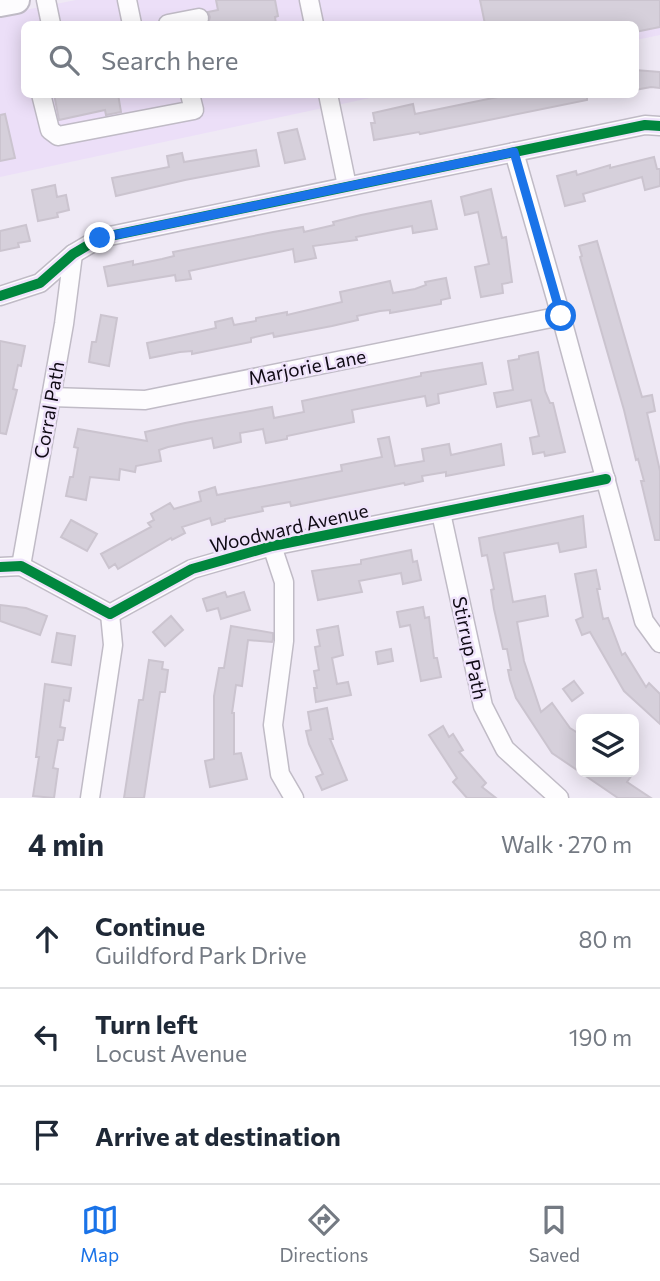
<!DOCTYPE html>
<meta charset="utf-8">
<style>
body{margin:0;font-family:Commissioner,sans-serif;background:#f2f2f3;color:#1f2937}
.controls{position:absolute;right:21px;bottom:21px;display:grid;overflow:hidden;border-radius:10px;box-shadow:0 4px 18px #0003}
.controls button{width:63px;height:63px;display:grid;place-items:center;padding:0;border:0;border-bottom:2px solid #e0e1e3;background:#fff;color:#1f2937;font:35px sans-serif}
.stop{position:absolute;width:21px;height:21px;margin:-16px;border:5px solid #1a73e8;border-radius:50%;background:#fff}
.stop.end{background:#1a73e8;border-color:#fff;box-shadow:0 2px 7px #0008}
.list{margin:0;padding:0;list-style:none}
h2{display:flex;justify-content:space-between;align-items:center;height:91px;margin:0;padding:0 28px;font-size:30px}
h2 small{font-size:23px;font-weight:400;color:#747a83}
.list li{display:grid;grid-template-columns:46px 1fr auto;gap:21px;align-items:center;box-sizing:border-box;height:98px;padding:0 28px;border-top:2px solid #e0e1e3}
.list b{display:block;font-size:26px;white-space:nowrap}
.list p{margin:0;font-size:23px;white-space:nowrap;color:#747a83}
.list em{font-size:23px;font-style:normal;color:#747a83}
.icon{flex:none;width:38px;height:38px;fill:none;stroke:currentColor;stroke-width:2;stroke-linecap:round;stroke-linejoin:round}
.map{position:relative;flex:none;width:660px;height:798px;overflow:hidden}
.search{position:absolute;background:#fff;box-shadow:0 4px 18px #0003;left:21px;right:21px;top:21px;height:77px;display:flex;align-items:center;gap:18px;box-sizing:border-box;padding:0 24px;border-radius:10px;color:#747a83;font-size:26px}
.sheet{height:385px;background:#fff}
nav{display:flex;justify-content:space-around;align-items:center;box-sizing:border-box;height:98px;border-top:2px solid #e0e1e3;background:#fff;font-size:19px;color:#747a83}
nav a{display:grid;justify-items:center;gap:4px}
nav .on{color:#1a73e8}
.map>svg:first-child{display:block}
.built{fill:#ecdff8}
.building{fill:#d6d0db;stroke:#cbc4cf;stroke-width:2}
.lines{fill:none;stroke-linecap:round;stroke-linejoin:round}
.minor-casing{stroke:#c0bbc6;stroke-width:21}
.highway-casing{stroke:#c0bbc6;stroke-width:30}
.minor{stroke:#fdfcfe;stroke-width:18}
.highway{stroke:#fdfcfe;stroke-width:26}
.cycleway-casing{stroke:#efe3fb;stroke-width:15}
.cycleway{stroke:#00873e;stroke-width:10}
.route{stroke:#1a73e8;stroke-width:9}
.labels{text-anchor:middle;stroke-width:5;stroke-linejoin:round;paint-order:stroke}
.street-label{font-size:19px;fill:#0f0a14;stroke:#efe3fb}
</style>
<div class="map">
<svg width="660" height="798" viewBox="0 0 660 798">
<rect width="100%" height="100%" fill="#efe9f5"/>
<!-- built -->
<polygon class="built" points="76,0 660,0 660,35 636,40 636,24 24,24 24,94 384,95 0,177 0,15"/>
<!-- building -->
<g class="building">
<polygon points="216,0 275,0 278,16 275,17 276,24 208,24 210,17 208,12 218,10"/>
<polygon points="480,0 660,0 660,27 635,32 635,24 485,24"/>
<polygon points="635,70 660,72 660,88 651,87 635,90"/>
<polygon points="54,94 118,94 121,112 106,115 105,110 59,120"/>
<polygon points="512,94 587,94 587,100 420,134 419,132 374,140 371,123 375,123 373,113 413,104 415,114"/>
<polygon points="5,114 15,158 0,161 0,115"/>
<polygon points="297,129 305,159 285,163 278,133"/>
<polygon points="256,150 259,166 185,180 116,196 112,178 169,167 167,156 182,153 184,162"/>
<polygon points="654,157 657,169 660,169 660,186 645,190 642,177 583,194 585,201 565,206 557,176 576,171 577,175 610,165 610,168"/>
<polygon points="55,185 57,197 66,195 69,210 57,213 58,217 38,221 32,190"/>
<polygon points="491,189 502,238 506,237 512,282 502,284 503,293 481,297 475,267 489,264 478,212 465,215 461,197"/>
<polygon points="431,201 437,229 413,233 412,226 356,237 357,240 313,246 316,258 295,262 293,249 189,271 191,279 176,281 175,275 108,286 104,267 133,261 133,265 162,259 174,256 173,252 273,232 303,227 304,232 334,225 333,222 361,215"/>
<polygon points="26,225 30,241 18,243 19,247 0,251 0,231"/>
<polygon points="597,241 642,397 652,395 655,411 647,413 660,471 660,540 655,540 641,481 644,481 638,459 636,460 624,410 580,257 582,256 579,246"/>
<polygon points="446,278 450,298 441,300 441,304 390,313 390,310 380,311 357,316 358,320 332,326 274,337 273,333 251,338 251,342 192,354 192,351 180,352 150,358 147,343 216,328 215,322 232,318 234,325 256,321 256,318 287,312 287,315 342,302 340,292 390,281 393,293 415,289 426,285 425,282"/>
<polygon points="101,315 117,318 109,366 89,362 92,342 96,342"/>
<polygon points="0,341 25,346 21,366 18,365 13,389 17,390 6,434 0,433"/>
<polygon points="538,352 545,391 550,403 553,403 565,452 545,456 544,452 533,454 530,438 539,436 531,400 497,407 494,393 513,390 508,361 519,359 519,356"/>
<polygon points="482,363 486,384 438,394 439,403 427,406 425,396 352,410 354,422 287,436 287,439 266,443 263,429 240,433 241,442 214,448 212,438 168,447 159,450 161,461 136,466 135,472 120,469 119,480 90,477 86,500 66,496 70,477 73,477 78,448 74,447 78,429 147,441 145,432 185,423 272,407 274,418 304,412 302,401 421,376 421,373"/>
<polygon points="389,437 395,466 424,461 422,449 449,444 451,455 501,444 504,465 446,476 446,472 422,476 423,481 405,485 404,483 291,506 290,502 262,507 263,511 225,519 225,521 212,525 210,518 182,527 185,533 172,540 171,538 118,569 115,564 109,568 101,554 151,527 148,523 154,520 151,514 170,503 174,509 201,501 199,492 215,487 217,495 342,471 341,465 382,457 378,439"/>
<polygon points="583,516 586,547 560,552 558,543 504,553 513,602 545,596 548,616 517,622 524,661 541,712 552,703 570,728 581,735 581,772 634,772 627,782 651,798 618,798 552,753 516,698 510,680 508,670 511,670 507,649 503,649 494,609 491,590 494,589 487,555 482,556 479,538"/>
<polygon points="71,520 97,534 87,551 61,537"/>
<polygon points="411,550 413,562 417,561 421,580 403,584 401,573 359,581 362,592 318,600 312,571 361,564 361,560"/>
<polygon points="596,570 600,589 597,589 603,619 608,618 622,655 625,653 646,687 649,683 660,694 660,724 624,691 590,632 582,635 576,620 583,617 575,574"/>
<polygon points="225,592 227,597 244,592 250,610 221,619 218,608 207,611 203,599"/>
<polygon points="0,605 26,608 47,616 40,635 0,621"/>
<polygon points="423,607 425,618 429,617 434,658 437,658 441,677 421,681 410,625 400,627 397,612"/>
<polygon points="171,616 183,630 165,646 153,632"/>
<polygon points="231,626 273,633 273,639 272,642 248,640 242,686 236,685 232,713 234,713 234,754 241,753 247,779 210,787 205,761 214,759 214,696 219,668 224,668"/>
<polygon points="338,626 343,655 332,658 337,684 348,682 351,695 316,702 314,688 317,688 314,671 319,670 315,647 320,646 317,630"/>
<polygon points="57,633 75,636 71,665 52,662"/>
<polygon points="391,649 393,661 378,664 376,652"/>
<polygon points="149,660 163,662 162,669 168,670 165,692 160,692 144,798 124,798 139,700 143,700"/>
<polygon points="574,681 583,693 572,701 563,689"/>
<polygon points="45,684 71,688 69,701 64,700 60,727 65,728 63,740 58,740 53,768 58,769 54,798 33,796 39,757 36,757"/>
<polygon points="327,708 333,739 330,739 347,780 322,790 316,777 323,774 309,744 306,731 311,730 308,712"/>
<polygon points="443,726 449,737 453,734 463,750 459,752 486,783 482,787 496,798 467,798 453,782 457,778 429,735"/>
</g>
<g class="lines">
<!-- minor casing -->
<g class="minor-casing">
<g id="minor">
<polyline points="46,0 51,24"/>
<polyline points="127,0 132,24"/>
<polyline points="309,0 314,24"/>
<polyline points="168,24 199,18"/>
<polyline points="41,94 50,130 58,136 194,110 190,94"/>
<polyline points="328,94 347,186"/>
<polyline points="514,152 561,316 644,621 660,643"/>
<polyline points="0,296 40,283 73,254 100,238 645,125 660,126"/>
<polyline points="51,397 145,400 561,316"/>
<polyline points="441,513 483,706 505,749 559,798"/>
<polyline points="272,546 284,582 284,641 273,725 280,774 294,798"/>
<polyline points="21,566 64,324 73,254"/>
<polyline points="0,567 21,566 110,614 192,569 272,546 606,479"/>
<polyline points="90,798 113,645 110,614"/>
</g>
</g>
<!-- highway casing -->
<g class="highway-casing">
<polyline id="highway" points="0,3 16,0"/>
</g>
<!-- minor -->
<use href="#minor" class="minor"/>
<!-- highway -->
<use href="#highway" class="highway"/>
<!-- cycleway casing -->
<g class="cycleway-casing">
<g id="cycleway">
<polyline points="0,296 40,283 73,254 100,238 645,125 660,126"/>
<polyline points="0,567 21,566 110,614 192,569 272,546 606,479"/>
</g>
</g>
<!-- cycleway -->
<use href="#cycleway" class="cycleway"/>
</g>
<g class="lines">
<!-- route -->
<polyline class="route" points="100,238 514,152 561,316"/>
</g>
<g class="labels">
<!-- street labels -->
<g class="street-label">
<text transform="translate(307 367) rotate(-11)" y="7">Marjorie Lane</text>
<text transform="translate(49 410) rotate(-80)" y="7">Corral Path</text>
<text transform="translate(289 528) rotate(-13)" y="7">Woodward Avenue</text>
<text transform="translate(470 648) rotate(78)" y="7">Stirrup Path</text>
</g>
</g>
</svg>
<div class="controls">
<button><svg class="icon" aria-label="layers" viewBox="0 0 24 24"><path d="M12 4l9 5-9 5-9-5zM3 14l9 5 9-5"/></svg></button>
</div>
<div class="stop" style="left:561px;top:316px"></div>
<div class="stop end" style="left:100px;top:238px"></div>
<div class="search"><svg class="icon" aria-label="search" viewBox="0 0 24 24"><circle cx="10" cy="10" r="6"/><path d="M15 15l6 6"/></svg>Search here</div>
</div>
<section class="sheet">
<h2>4 min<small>Walk · 270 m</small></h2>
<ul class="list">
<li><svg class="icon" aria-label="ahead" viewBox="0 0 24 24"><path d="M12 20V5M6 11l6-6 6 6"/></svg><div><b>Continue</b><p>Guildford Park Drive</p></div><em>80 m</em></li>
<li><svg class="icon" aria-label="left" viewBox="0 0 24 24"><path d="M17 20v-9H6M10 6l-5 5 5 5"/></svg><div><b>Turn left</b><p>Locust Avenue</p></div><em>190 m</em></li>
<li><svg class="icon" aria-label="arrive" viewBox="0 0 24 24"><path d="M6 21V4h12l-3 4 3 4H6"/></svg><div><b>Arrive at destination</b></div></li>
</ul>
</section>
<nav>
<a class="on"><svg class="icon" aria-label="map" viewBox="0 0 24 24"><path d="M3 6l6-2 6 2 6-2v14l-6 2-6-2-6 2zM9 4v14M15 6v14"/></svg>Map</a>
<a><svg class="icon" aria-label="directions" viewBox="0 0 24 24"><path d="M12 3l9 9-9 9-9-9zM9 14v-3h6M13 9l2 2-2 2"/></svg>Directions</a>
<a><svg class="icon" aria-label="saved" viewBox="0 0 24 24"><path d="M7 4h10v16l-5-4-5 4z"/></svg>Saved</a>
</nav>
